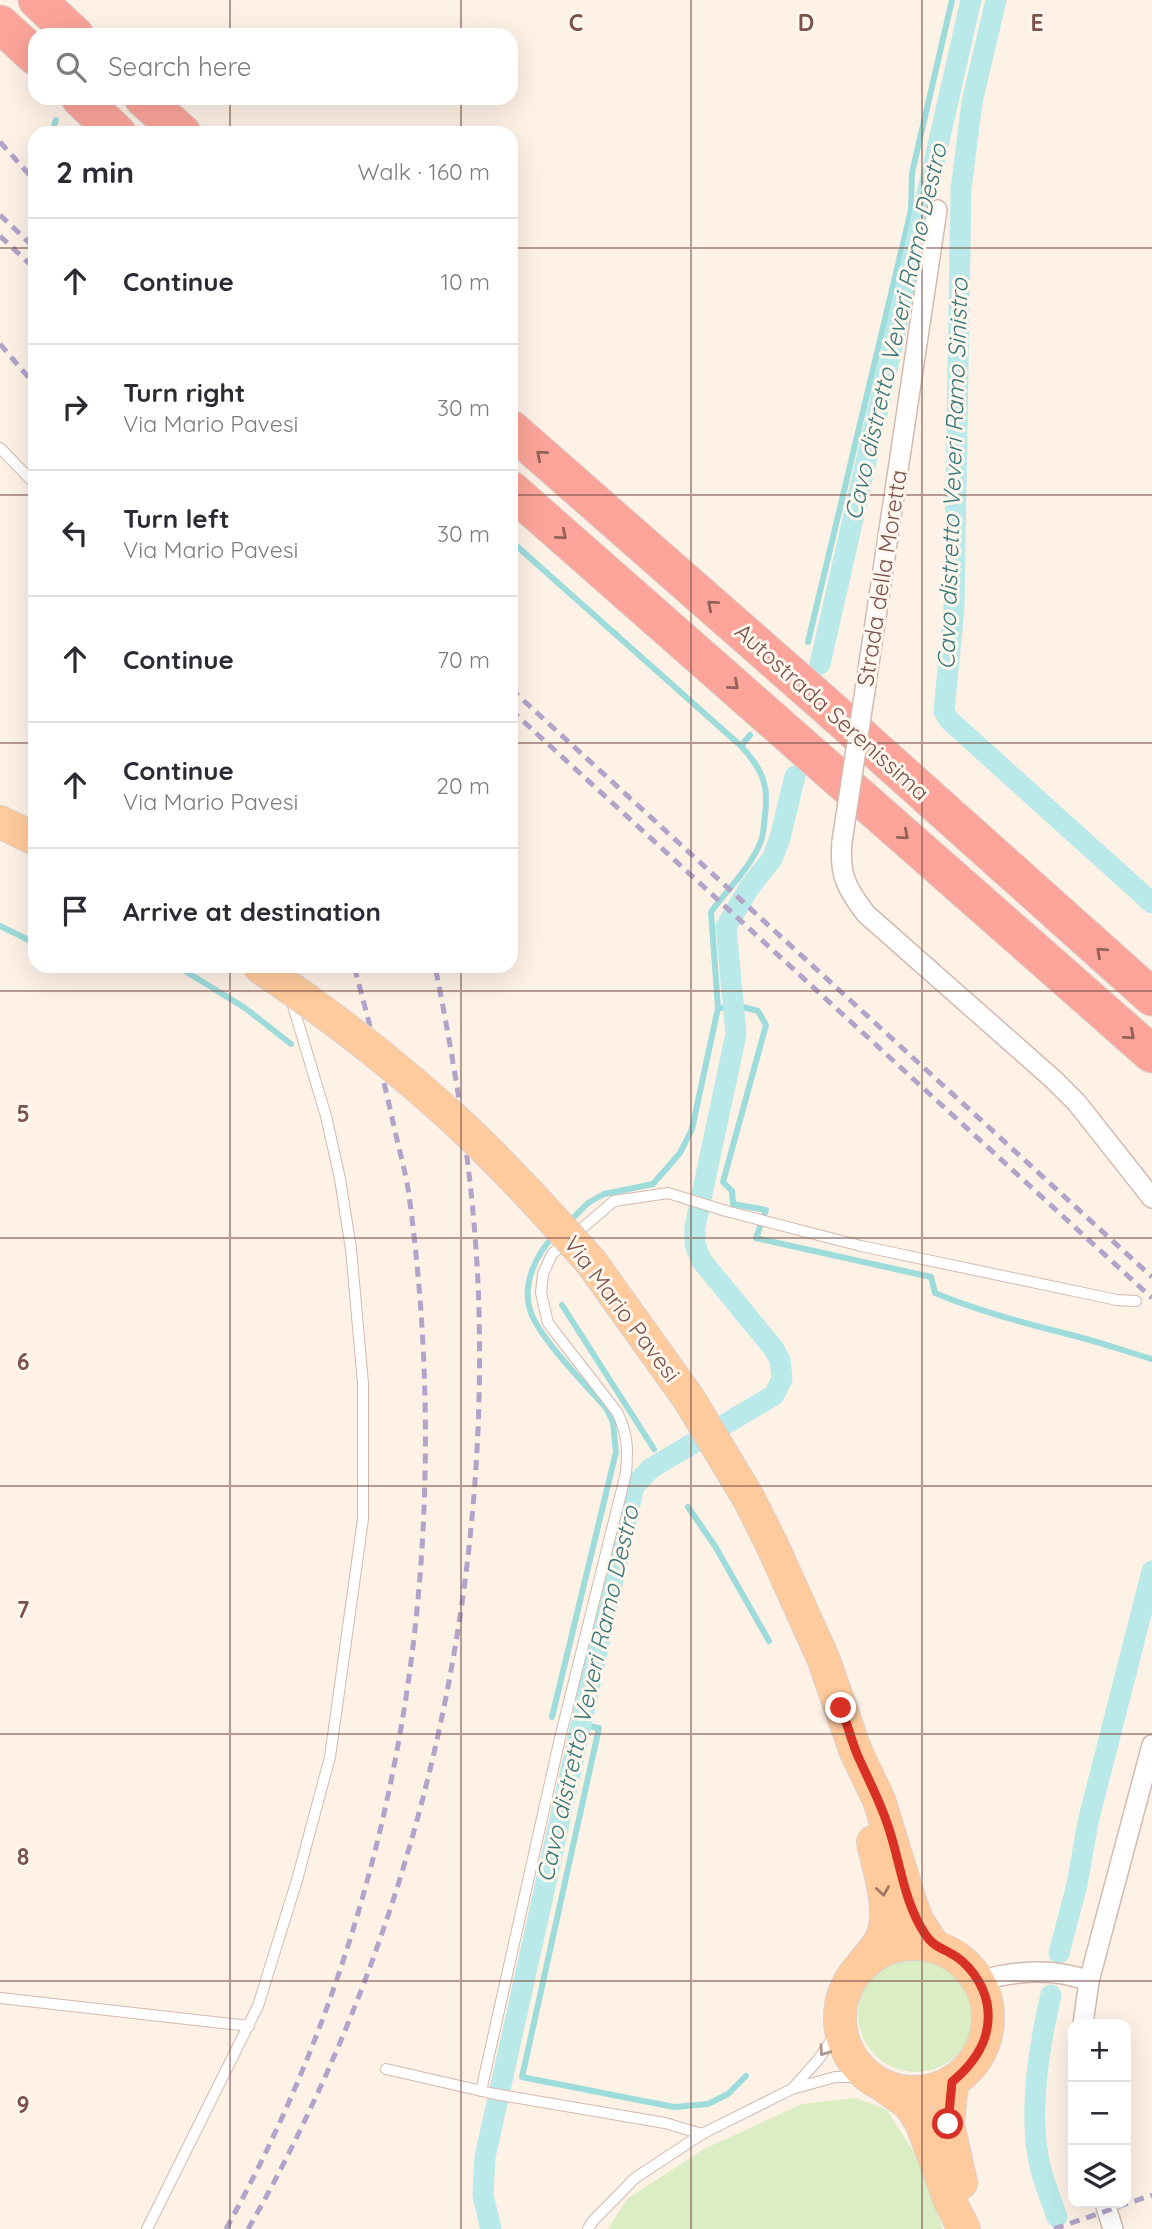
<!DOCTYPE html>
<meta charset="utf-8">
<style>
body{margin:0;font-family:Quicksand,sans-serif;background:#f2f2f3;color:#2b2b33}
.controls{position:absolute;right:21px;bottom:21px;display:grid;overflow:hidden;border-radius:14px;box-shadow:0 7px 28px #0002}
.controls button{width:63px;height:63px;display:grid;place-items:center;padding:0;border:0;border-bottom:2px solid #e1e1e2;background:#fff;color:#2b2b33;font:35px sans-serif}
.stop{position:absolute;width:21px;height:21px;margin:-16px;border:5px solid #d93025;border-radius:50%;background:#fff}
.stop.end{background:#d93025;border-color:#fff;box-shadow:0 2px 7px #0008}
.list{margin:0;padding:0;list-style:none}
h2{display:flex;justify-content:space-between;align-items:center;height:91px;margin:0;padding:0 28px;font-size:30px}
h2 small{font-size:23px;font-weight:400;color:#7c7c81}
.list li{display:grid;grid-template-columns:46px 1fr auto;gap:21px;align-items:center;box-sizing:border-box;height:126px;padding:0 28px;border-top:2px solid #e1e1e2}
.list b{display:block;font-size:26px;white-space:nowrap}
.list p{margin:0;font-size:23px;white-space:nowrap;color:#7c7c81}
.list em{font-size:23px;font-style:normal;color:#7c7c81}
.icon{flex:none;width:38px;height:38px;fill:none;stroke:currentColor;stroke-width:2;stroke-linecap:round;stroke-linejoin:round}
.map{position:relative;flex:none;width:1152px;height:2229px;overflow:hidden}
.search{position:absolute;background:#fff;box-shadow:0 7px 28px #0002;left:28px;top:28px;width:490px;height:77px;display:flex;align-items:center;gap:18px;box-sizing:border-box;padding:0 24px;border-radius:21px;color:#7c7c81;font-size:26px}
.panel{position:absolute;background:#fff;box-shadow:0 7px 28px #0002;left:28px;top:126px;width:490px;height:847px;border-radius:21px}
.map>svg:first-child{display:block}
.green{fill:#dbedc3}
.lines{fill:none;stroke-linecap:round;stroke-linejoin:round}
.stream{stroke:#9edcdc;stroke-width:6}
.canal{stroke:#b9e9e9;stroke-width:21}
.lane-casing{stroke:#d4b9ae;stroke-width:12}
.street-casing{stroke:#d4b9ae;stroke-width:22}
.primary-casing{stroke:#dacfcc;stroke-width:34}
.highway-casing{stroke:#dacfcc;stroke-width:39}
.lane{stroke:#fff;stroke-width:10}
.street{stroke:#fff;stroke-width:19}
.primary{stroke:#ffcb9c;stroke-width:32}
.highway{stroke:#fca499;stroke-width:37}
.rail{stroke:#b2a3c9;stroke-width:5;stroke-dasharray:10 7;stroke-linecap:butt}
.street-bridge-casing{stroke:#d4b9ae;stroke-width:22;stroke-linecap:butt}
.primary-bridge-casing{stroke:#dacfcc;stroke-width:34;stroke-linecap:butt}
.street-bridge{stroke:#fff;stroke-width:19}
.primary-bridge{stroke:#ffcb9c;stroke-width:32}
.oneway{stroke:#946259}
.oneway2{stroke:#a27662}
.oneway3{stroke:#af9792}
.route{stroke:#d93025;stroke-width:9}
.grid{fill:none;stroke:#7a5249;stroke-width:2;stroke-opacity:0.55}
.labels{text-anchor:middle;stroke-width:6;stroke-linejoin:round;paint-order:stroke}
.street-label{font-size:23px;fill:#7a5249;stroke:#fff6ee}
.water-label{font-size:24px;font-style:italic;fill:#387879;stroke:#fff6ee}
.grid-label{font-size:23px;text-anchor:middle;font-weight:bold;fill:#7a5249;stroke:#fff6ee;stroke-width:6;stroke-linejoin:round;paint-order:stroke}
</style>
<div class="map">
<svg width="1152" height="2229" viewBox="0 0 1152 2229">
<rect width="100%" height="100%" fill="#fef1e6"/>
<!-- green -->
<g class="green">
<circle cx="916" cy="2014" r="58"/>
<polygon points="856,2098 887,2110 918,2159 943,2229 608,2229 627,2199 704,2149 802,2104"/>
</g>
<g class="lines">
<!-- stream -->
<g class="stream">
<polyline points="52,133 56,120"/>
<path d="M 511,541 L 741,746 C 762,769 769,784 765,815 C 764,823 764,833 761,841 C 751,867 727,890 711,912 L 718,1008 L 692,1129 L 680,1153 L 653,1184 L 604,1194 L 588,1203 L 567,1224"/>
<polyline points="808,642 911,210 912,173 952,0"/>
<polyline points="741,746 750,735"/>
<polyline points="0,926 35,943"/>
<polyline points="177,966 245,1008 291,1044"/>
<path d="M 718,1008 L 743,1007 L 758,1011 L 766,1025 L 723,1182 L 732,1191 L 733,1204 L 766,1210 L 756,1238 L 931,1277 L 935,1293 C 985,1314 1038,1326 1090,1340 C 1111,1346 1131,1353 1152,1359"/>
<polyline points="562,1305 654,1449"/>
<polyline points="688,1507 715,1546 769,1641"/>
<path d="M 552,1717 L 616,1452 L 613,1422 L 606,1408 C 586,1385 538,1337 530,1310 C 522,1284 536,1254 554,1236"/>
<polyline points="589,1726 599,1728 522,2077 674,2107 708,2104 728,2094 746,2076"/>
</g>
<!-- canal -->
<g class="canal">
<polyline points="996,0 972,102 961,189 954,608 944,711 949,720 959,729 1152,903"/>
<polyline points="820,664 971,0"/>
<polyline points="1059,1953 1077,1885 1088,1822 1152,1571"/>
<path d="M 1051,1995 C 1039,2046 1028,2114 1040,2166 C 1044,2183 1051,2200 1057,2217"/>
<polyline points="491,2229 483,2195 485,2157 634,1486 650,1469 774,1395 782,1379 780,1360 774,1349 701,1260 695,1244 695,1227 736,1034 726,927 749,888 772,859 780,838 795,776"/>
</g>
<!-- lane casing -->
<g class="lane-casing">
<g id="lane">
<polyline points="0,448 35,484"/>
<polyline points="0,1998 249,2026"/>
<polyline points="386,2069 495,2094 665,2123 702,2134"/>
<polyline points="792,2089 818,2060 836,2033 840,2004"/>
<path d="M 481,2091 L 560,1738 L 626,1473 C 628,1450 628,1434 617,1412 L 548,1323 L 541,1293 L 543,1274 L 552,1254 L 614,1201 L 668,1193 L 726,1211 L 861,1246 L 1117,1300 L 1136,1301"/>
<polyline points="147,2229 258,2006 297,1880 330,1757 363,1519 363,1383 351,1249 340,1179 326,1116 291,999"/>
<polyline points="588,2229 593,2221 635,2178 702,2134 792,2089 835,2077 851,2077 882,2086"/>
</g>
</g>
<!-- street casing -->
<g class="street-casing">
<g id="street">
<polyline points="865,690 937,210"/>
<path d="M 842,842 C 839,874 846,888 866,914 L 1053,1079 L 1077,1103 L 1152,1198"/>
<path d="M 978,1981 C 1016,1971 1052,1967 1089,1981"/>
<polyline points="1083,2024 1089,1981 1152,1745"/>
<polyline points="1105,2203 1113,2229"/>
</g>
</g>
<!-- primary casing -->
<g class="primary-casing">
<g id="primary">
<polyline points="0,822 35,839"/>
<polyline points="591,1262 689,1399 749,1499 772,1545 823,1658 856,1752 879,1800 911,1904 918,1922 934,1946"/>
<circle cx="914" cy="2018" r="74"/>
<path d="M 864,1962 C 871,1953 880,1945 883,1935 C 892,1906 879,1871 873,1842"/>
<polyline points="952,2082 948,2124 961,2183"/>
<polyline points="885,2087 909,2104 921,2122 950,2201 964,2229"/>
</g>
</g>
<!-- highway casing -->
<g class="highway-casing">
<g id="highway">
<polyline points="37,0 75,35"/>
<polyline points="0,24 35,56"/>
<polyline points="80,98 117,133"/>
<polyline points="143,98 182,133"/>
<polyline points="511,429 830,709 1152,997"/>
<polyline points="511,490 1152,1054"/>
</g>
</g>
<!-- lane -->
<use href="#lane" class="lane"/>
<!-- street -->
<use href="#street" class="street"/>
<!-- primary -->
<use href="#primary" class="primary"/>
<!-- highway -->
<use href="#highway" class="highway"/>
<!-- rail -->
<g class="rail">
<polyline points="0,142 35,181"/>
<polyline points="0,215 35,248"/>
<polyline points="0,236 35,269"/>
<polyline points="0,344 35,385"/>
<polyline points="511,689 1152,1277"/>
<polyline points="511,710 1152,1298"/>
<path d="M 226,2229 C 401,1913 457,1552 409,1195 C 406,1174 400,1153 395,1131 C 383,1076 369,1021 354,966"/>
<path d="M 248,2229 C 272,2188 294,2144 314,2101 C 429,1855 486,1582 479,1311 C 476,1195 458,1080 435,966"/>
<polyline points="1054,2229 1152,2195"/>
</g>
<!-- street-bridge casing -->
<g class="street-bridge-casing">
<polyline id="street-bridge" points="842,842 865,690"/>
</g>
<!-- primary-bridge casing -->
<g class="primary-bridge-casing">
<path id="primary-bridge" d="M 258,966 C 331,1015 402,1070 467,1131 C 510,1172 551,1217 591,1262"/>
</g>
<!-- street-bridge -->
<use href="#street-bridge" class="street-bridge"/>
<!-- primary-bridge -->
<use href="#primary-bridge" class="primary-bridge"/>
</g>
<!-- one-way arrows -->
<defs><path id="oneway-chevron" d="M-2-3.5L2.5 0L-2 3.5" fill="none" stroke-width="1.6" stroke-linecap="round" stroke-linejoin="round" transform="scale(1.75)"/></defs>
<g class="oneway">
<use href="#oneway-chevron" transform="translate(541 455) rotate(-139)"/>
<use href="#oneway-chevron" transform="translate(562 535) rotate(41)"/>
<use href="#oneway-chevron" transform="translate(712 605) rotate(-139)"/>
<use href="#oneway-chevron" transform="translate(734 685) rotate(41)"/>
<use href="#oneway-chevron" transform="translate(904 835) rotate(41)"/>
<use href="#oneway-chevron" transform="translate(1101 952) rotate(-138)"/>
<use href="#oneway-chevron" transform="translate(1130 1035) rotate(41)"/>
</g>
<use class="oneway2" href="#oneway-chevron" transform="translate(883 1891) rotate(81)"/>
<use class="oneway3" href="#oneway-chevron" transform="translate(824 2051) rotate(125)"/>
<g class="lines">
<!-- route -->
<path class="route" d="M 841,1708 C 847,1723 851,1739 857,1754 C 867,1777 879,1799 887,1823 C 900,1859 903,1901 925,1934 C 932,1945 939,1947 950,1953 C 968,1962 983,1983 987,2003 C 993,2036 977,2061 952,2082 L 948,2124"/>
</g>
<!-- grid -->
<path class="grid" d="M 230,0 L 230,35M 461,0 L 461,35M 691,0 L 691,2229M 922,0 L 922,2229M 230,98 L 230,133M 461,98 L 461,133M 0,248 L 35,248M 511,248 L 1152,248M 0,495 L 35,495M 511,495 L 1152,495M 0,743 L 35,743M 511,743 L 1152,743M 230,966 L 230,2229M 461,966 L 461,2229M 0,991 L 1152,991M 0,1238 L 1152,1238M 0,1486 L 1152,1486M 0,1734 L 1152,1734M 0,1981 L 1152,1981"/>
<g class="labels">
<!-- street labels -->
<g class="street-label">
<text transform="translate(882 578) rotate(-81)" y="8">Strada della Moretta</text>
<text transform="translate(832 712) rotate(42)" y="8">Autostrada Serenissima</text>
<text transform="translate(622 1309) rotate(53)" y="8">Via Mario Pavesi</text>
</g>
<!-- water labels -->
<g class="water-label">
<text transform="translate(896 332) rotate(-77)" y="8">Cavo distretto Veveri Ramo Destro</text>
<text transform="translate(953 474) rotate(-88)" y="8">Cavo distretto Veveri Ramo Sinistro</text>
<text transform="translate(588 1694) rotate(-77)" y="8">Cavo distretto Veveri Ramo Destro</text>
</g>
</g>
<g class="grid-label">
<text x="576" y="31">C</text>
<text x="806" y="31">D</text>
<text x="1037" y="31">E</text>
<text x="23" y="1122">5</text>
<text x="23" y="1370">6</text>
<text x="23" y="1618">7</text>
<text x="23" y="1865">8</text>
<text x="23" y="2113">9</text>
</g>
</svg>
<div class="controls">
<button>+</button>
<button>−</button>
<button><svg class="icon" aria-label="layers" viewBox="0 0 24 24"><path d="M12 4l9 5-9 5-9-5zM3 14l9 5 9-5"/></svg></button>
</div>
<div class="stop" style="left:948px;top:2124px"></div>
<div class="stop end" style="left:841px;top:1708px"></div>
<div class="search"><svg class="icon" aria-label="search" viewBox="0 0 24 24"><circle cx="10" cy="10" r="6"/><path d="M15 15l6 6"/></svg>Search here</div>
<section class="panel">
<h2>2 min<small>Walk · 160 m</small></h2>
<ul class="list">
<li><svg class="icon" aria-label="ahead" viewBox="0 0 24 24"><path d="M12 20V5M6 11l6-6 6 6"/></svg><div><b>Continue</b></div><em>10 m</em></li>
<li><svg class="icon" aria-label="right" viewBox="0 0 24 24"><path d="M7 20v-9h11M14 6l5 5-5 5"/></svg><div><b>Turn right</b><p>Via Mario Pavesi</p></div><em>30 m</em></li>
<li><svg class="icon" aria-label="left" viewBox="0 0 24 24"><path d="M17 20v-9H6M10 6l-5 5 5 5"/></svg><div><b>Turn left</b><p>Via Mario Pavesi</p></div><em>30 m</em></li>
<li><svg class="icon" aria-label="ahead" viewBox="0 0 24 24"><path d="M12 20V5M6 11l6-6 6 6"/></svg><div><b>Continue</b></div><em>70 m</em></li>
<li><svg class="icon" aria-label="ahead" viewBox="0 0 24 24"><path d="M12 20V5M6 11l6-6 6 6"/></svg><div><b>Continue</b><p>Via Mario Pavesi</p></div><em>20 m</em></li>
<li><svg class="icon" aria-label="arrive" viewBox="0 0 24 24"><path d="M6 21V4h12l-3 4 3 4H6"/></svg><div><b>Arrive at destination</b></div></li>
</ul>
</section>
</div>
